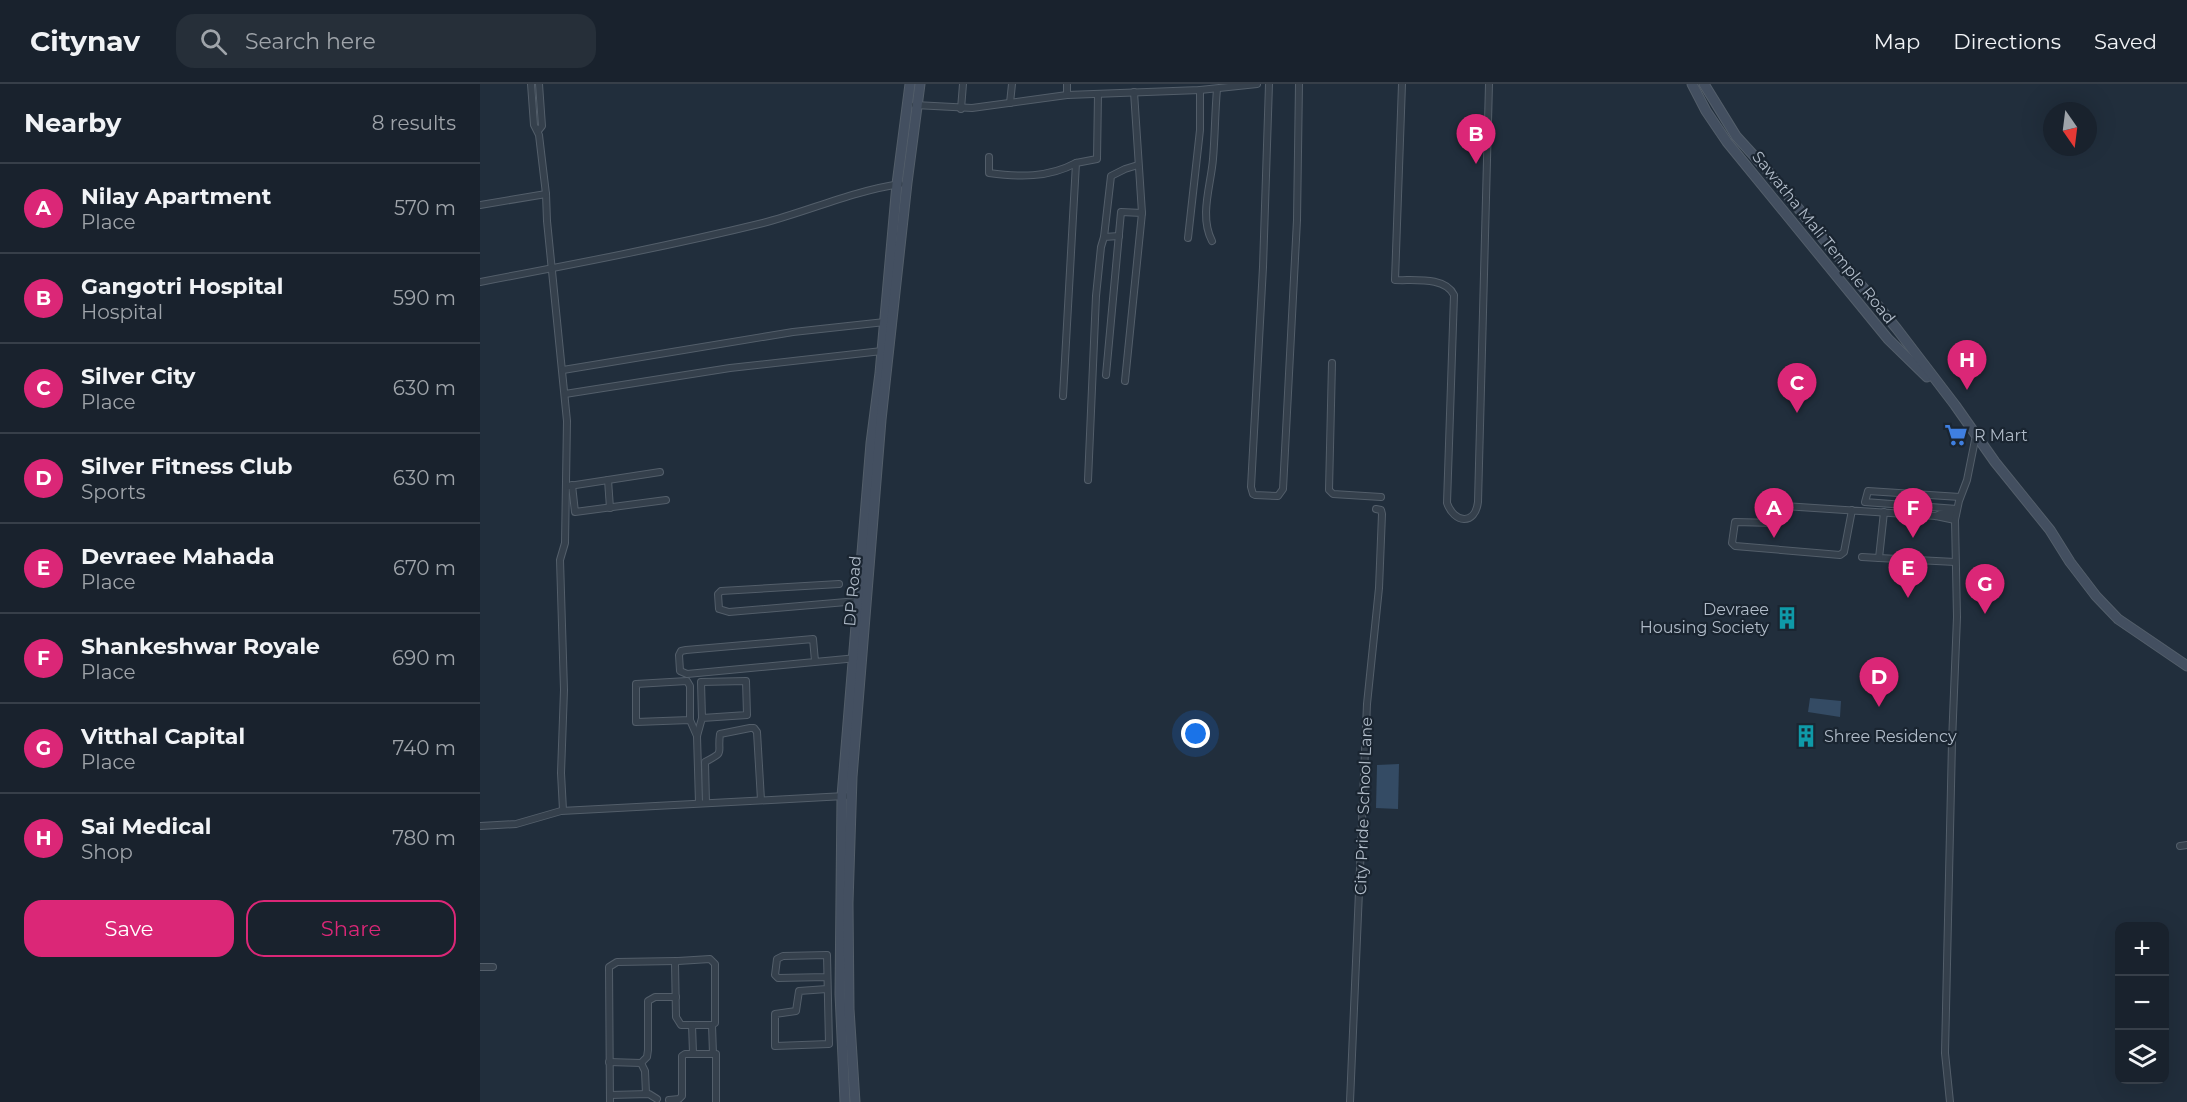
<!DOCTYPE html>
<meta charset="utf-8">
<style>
body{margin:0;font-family:Montserrat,sans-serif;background:#262f39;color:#f1f3f6}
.controls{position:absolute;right:18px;bottom:18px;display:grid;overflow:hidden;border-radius:12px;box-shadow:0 6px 24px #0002}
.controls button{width:54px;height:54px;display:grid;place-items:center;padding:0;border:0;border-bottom:2px solid #373f49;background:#19222d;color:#f1f3f6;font:30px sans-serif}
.compass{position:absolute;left:1563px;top:18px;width:54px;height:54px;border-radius:50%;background:#19222d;box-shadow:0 6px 24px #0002;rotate:166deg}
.you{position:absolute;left:716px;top:650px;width:21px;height:21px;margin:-15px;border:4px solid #fff;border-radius:50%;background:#1a73e8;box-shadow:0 0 0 9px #1a73e833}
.badge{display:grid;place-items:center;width:39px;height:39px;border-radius:50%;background:#db2777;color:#fff;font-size:20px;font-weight:700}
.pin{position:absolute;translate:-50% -50px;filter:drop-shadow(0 2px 3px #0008)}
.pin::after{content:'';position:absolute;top:32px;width:21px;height:18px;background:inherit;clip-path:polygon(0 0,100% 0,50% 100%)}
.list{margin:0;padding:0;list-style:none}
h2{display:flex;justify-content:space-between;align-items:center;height:78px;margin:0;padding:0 24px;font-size:26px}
h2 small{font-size:20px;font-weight:400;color:#9fa4aa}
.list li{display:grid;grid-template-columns:39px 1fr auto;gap:18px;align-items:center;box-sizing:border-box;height:90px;padding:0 24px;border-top:2px solid #373f49}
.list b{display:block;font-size:22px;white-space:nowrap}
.list p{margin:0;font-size:20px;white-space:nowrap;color:#9fa4aa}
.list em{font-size:20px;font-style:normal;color:#9fa4aa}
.actions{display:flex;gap:12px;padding:18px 24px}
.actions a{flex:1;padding:14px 0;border:2px solid #db2777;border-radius:18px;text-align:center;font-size:21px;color:#db2777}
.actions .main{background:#db2777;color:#fff}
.icon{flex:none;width:33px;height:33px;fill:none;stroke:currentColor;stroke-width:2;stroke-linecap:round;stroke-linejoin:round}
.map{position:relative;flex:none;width:1707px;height:1018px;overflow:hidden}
header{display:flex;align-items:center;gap:36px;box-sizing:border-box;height:84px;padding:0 30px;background:#19222d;border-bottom:2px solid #373f49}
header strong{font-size:28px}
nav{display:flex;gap:33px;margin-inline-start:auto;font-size:21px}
.search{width:420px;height:54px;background:#262f39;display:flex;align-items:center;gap:15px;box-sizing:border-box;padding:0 21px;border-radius:18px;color:#9fa4aa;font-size:22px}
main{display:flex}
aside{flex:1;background:#19222d}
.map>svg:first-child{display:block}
.water{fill:#344b64}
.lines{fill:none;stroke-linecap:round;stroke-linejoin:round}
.street-casing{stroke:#535e6a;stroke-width:8}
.secondary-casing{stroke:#535e6a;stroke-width:11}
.street{stroke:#35404c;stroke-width:6}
.secondary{stroke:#434f60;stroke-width:9}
.labels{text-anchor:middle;stroke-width:4.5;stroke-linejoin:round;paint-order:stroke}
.street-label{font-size:16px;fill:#b0bbc8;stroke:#1a2531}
.poi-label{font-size:16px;fill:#b0bbc8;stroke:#1a2531;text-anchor:start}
</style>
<header>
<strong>Citynav</strong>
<div class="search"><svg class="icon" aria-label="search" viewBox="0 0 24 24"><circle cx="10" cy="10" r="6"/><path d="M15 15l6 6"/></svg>Search here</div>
<nav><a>Map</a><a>Directions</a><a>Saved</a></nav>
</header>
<main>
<aside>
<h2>Nearby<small>8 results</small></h2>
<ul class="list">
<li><span class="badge">A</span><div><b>Nilay Apartment</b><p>Place</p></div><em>570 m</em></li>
<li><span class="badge">B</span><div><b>Gangotri Hospital</b><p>Hospital</p></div><em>590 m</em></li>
<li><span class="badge">C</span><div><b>Silver City</b><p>Place</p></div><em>630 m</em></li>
<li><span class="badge">D</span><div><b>Silver Fitness Club</b><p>Sports</p></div><em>630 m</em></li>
<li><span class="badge">E</span><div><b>Devraee Mahada</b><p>Place</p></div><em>670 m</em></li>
<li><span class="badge">F</span><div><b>Shankeshwar Royale</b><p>Place</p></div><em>690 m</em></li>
<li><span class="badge">G</span><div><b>Vitthal Capital</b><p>Place</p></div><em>740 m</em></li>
<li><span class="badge">H</span><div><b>Sai Medical</b><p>Shop</p></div><em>780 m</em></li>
</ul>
<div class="actions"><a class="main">Save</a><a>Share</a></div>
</aside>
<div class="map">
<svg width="1707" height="1018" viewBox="0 0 1707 1018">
<rect width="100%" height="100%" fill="#212e3c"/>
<!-- water -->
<g class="water">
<polygon points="1330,614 1361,617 1360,633 1328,628"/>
<polygon points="919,680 918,725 896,724 897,681"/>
</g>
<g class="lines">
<!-- street casing -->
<g class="street-casing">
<g id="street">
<polyline points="51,0 54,41 59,51 66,110 67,137 87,337 85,459 80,476 84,606 81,689 83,726"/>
<polyline points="587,0 587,11"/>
<polyline points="789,0 783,183 771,403 773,410 775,411 798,412 803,405 817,136 819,0"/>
<path d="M 922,0 L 915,196 C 933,197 965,192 974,211 L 967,419 C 974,439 995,442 998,418 L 1009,0"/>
<polyline points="654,8 662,129"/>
<polyline points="530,19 532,0"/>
<polyline points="435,21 492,24 587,11 720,6 777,0"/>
<polyline points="481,25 483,0"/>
<polyline points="58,47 62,42 59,0"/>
<path d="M 509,73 L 509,89 C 539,93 568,94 596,79"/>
<polyline points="0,121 66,110"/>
<polyline points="624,153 631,92 645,85 658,81"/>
<polyline points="708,154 720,46 720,6"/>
<path d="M 732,157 C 719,132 731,101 733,75 C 735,51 735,28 737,5"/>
<path d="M 0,198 C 95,180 189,162 283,139 C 329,127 373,107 420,100"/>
<polyline points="852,279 849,406 853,410 901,413"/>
<polyline points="83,286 313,248 405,238"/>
<polyline points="626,291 641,128 662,129 645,297"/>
<polyline points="85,310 250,284 402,267"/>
<polyline points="583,312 596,79 617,75 618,10"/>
<polyline points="128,396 130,424"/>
<polyline points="608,396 616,212 621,163 624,153 639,152"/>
<polyline points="92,401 95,428 186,416"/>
<polyline points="89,402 180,388"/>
<polyline points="1477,425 1385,418 1388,407 1480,413"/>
<polyline points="1372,426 1364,468 1360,471 1255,462 1252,459 1255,438 1295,439 1298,437 1299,424 1304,422 1456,432 1475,436"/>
<polyline points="1404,428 1399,474 1475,478"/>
<polyline points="1456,432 1460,430 1476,430"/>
<polyline points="1382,473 1399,474"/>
<polyline points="359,500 241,507 238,510 239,525 249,528 378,517"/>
<polyline points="335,577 333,555 206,566 201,567 199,571 200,587 207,590 377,574"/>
<polyline points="210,636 156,638 156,600 207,597 210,602 210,636 217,652"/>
<polyline points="219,719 217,652 222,634 221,598 266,597 267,631 222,634"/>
<path d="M 226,719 L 225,678 C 246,667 237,671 240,650 L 270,644 L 274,644 L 277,648 L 281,716"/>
<polyline points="0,742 36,740 81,727 365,712"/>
<polyline points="1700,762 1707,761"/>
<polygon points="230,875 235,880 235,939 232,941 201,941 196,933 195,879 198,877"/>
<polyline points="0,883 13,883"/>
<polyline points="347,893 298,894 295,891 297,875 303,872 347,871 349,960 295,962 295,930 316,927 319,907 347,905"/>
<polyline points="212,941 213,969"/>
<polyline points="232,941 233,970"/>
<polyline points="129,978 161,979 165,987 166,1010"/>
<polyline points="161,979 167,973 168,966 168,917 175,913 196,913"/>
<polyline points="130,1011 169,1010 177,1015"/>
<polyline points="189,1016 199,1015 202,1012 202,972 205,970 236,970 236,1018"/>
<polyline points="130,1018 129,883 137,878 196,877"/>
<polyline points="870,1018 887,620 899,504 902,430 901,426 896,425"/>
<polyline points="1470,1018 1465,969 1472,658 1477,533 1475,436 1479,417 1487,396 1496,351"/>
</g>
</g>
<!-- secondary casing -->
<g class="secondary-casing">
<g id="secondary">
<polyline points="1212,0 1226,27 1247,58 1408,255 1447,293"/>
<polyline points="1224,0 1256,52 1287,86 1417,245 1475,321 1515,378 1570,446 1590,478 1616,512 1638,535 1707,582"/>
<polyline points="365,1018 360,910 362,712 391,359 400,289 417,100 430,0"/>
<polyline points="375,1018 369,925 368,819 372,693 401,336 427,99 440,0"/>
</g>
</g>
<!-- street -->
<use href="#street" class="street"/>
<!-- secondary -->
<use href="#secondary" class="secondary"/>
</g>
<!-- icons -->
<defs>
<g id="supermarket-bare" transform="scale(1.8)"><path d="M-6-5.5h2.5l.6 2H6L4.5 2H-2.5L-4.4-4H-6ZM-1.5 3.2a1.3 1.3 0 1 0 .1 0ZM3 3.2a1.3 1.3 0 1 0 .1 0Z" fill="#3f7fe0" stroke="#1a2531" stroke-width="2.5" paint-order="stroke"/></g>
<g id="building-bare" transform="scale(1.8)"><path d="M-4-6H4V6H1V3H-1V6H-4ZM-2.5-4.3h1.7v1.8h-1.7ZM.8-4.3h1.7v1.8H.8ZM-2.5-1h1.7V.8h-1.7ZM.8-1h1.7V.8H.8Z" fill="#0f9aa8" stroke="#1a2531" stroke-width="2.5" paint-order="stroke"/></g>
</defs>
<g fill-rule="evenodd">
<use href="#supermarket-bare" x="1476" y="351"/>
<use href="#building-bare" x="1307" y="534"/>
<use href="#building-bare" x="1326" y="652"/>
</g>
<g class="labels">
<!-- street labels -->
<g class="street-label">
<text transform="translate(1344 153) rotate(51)" y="6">Sawatha Mali Temple Road</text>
<text transform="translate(372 507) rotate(-85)" y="6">DP Road</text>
<text transform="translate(883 722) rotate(-88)" y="6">City Pride School Lane</text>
</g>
<!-- poi labels -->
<g class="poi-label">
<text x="1494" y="357">R Mart</text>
<text x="1289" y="531" text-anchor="end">Devraee<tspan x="1289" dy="18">Housing Society</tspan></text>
<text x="1344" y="658">Shree Residency</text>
</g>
</g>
</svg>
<div class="controls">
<button>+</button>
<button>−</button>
<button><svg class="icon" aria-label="layers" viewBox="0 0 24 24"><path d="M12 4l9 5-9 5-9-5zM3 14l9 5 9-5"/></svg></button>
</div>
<svg class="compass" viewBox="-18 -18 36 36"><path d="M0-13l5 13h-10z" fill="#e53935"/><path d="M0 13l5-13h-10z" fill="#9fa4aa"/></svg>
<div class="you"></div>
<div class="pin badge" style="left:1294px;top:454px">A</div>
<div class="pin badge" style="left:996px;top:80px">B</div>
<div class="pin badge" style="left:1317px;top:329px">C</div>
<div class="pin badge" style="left:1399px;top:623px">D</div>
<div class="pin badge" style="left:1428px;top:514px">E</div>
<div class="pin badge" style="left:1433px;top:454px">F</div>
<div class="pin badge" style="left:1505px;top:530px">G</div>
<div class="pin badge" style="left:1487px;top:306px">H</div>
</div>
</main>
